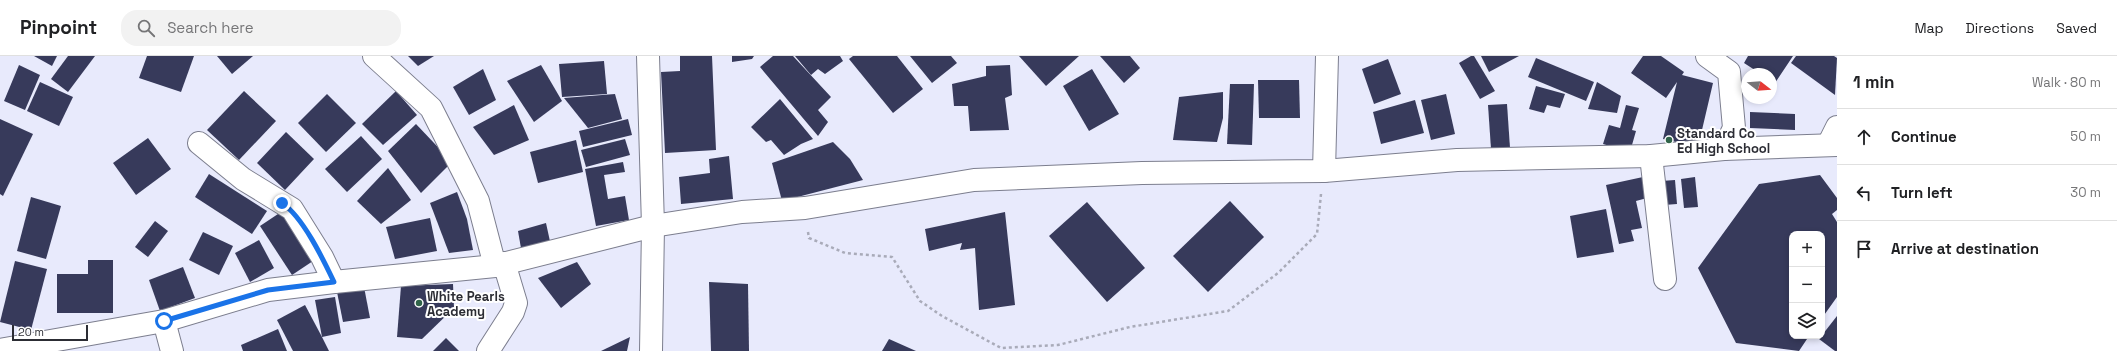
<!DOCTYPE html>
<meta charset="utf-8">
<style>
body{margin:0;font-family:"Space Grotesk",sans-serif;background:#f2f2f2;color:#202124}
.controls{position:absolute;right:12px;bottom:12px;display:grid;overflow:hidden;border-radius:8px;box-shadow:0 2px 6px #0003}
.controls button{width:36px;height:36px;display:grid;place-items:center;padding:0;border:0;border-bottom:1px solid #e0e0e0;background:#fff;color:#202124;font:20px sans-serif}
.compass{position:absolute;left:1741px;top:12px;width:36px;height:36px;border-radius:50%;background:#fff;box-shadow:0 2px 6px #0003;rotate:107deg}
.scale{position:absolute;left:12px;bottom:10px;width:76px;box-sizing:border-box;padding-left:4px;border:2px solid #2c2d34;border-top:0;font-size:11px;line-height:14px;white-space:nowrap;color:#2c2d34;-webkit-text-stroke:3px #fff;paint-order:stroke}
.stop{position:absolute;width:12px;height:12px;margin:-9px;border:3px solid #1a73e8;border-radius:50%;background:#fff}
.stop.end{background:#1a73e8;border-color:#fff;box-shadow:0 1px 4px #0008}
.list{margin:0;padding:0;list-style:none}
h2{display:flex;justify-content:space-between;align-items:center;height:52px;margin:0;padding:0 16px;font-size:17px}
h2 small{font-size:13px;font-weight:400;color:#757577}
.list li{display:grid;grid-template-columns:26px 1fr auto;gap:12px;align-items:center;box-sizing:border-box;height:56px;padding:0 16px;border-top:1px solid #e0e0e0}
.list b{display:block;font-size:15px;white-space:nowrap}
.list em{font-size:13px;font-style:normal;color:#757577}
.icon{flex:none;width:22px;height:22px;fill:none;stroke:currentColor;stroke-width:2;stroke-linecap:round;stroke-linejoin:round}
.map{position:relative;flex:none;width:1837px;height:295px;overflow:hidden}
header{display:flex;align-items:center;gap:24px;box-sizing:border-box;height:56px;padding:0 20px;background:#fff;border-bottom:1px solid #e0e0e0}
header strong{font-size:19px}
nav{display:flex;gap:22px;margin-inline-start:auto;font-size:14px}
.search{width:280px;height:36px;background:#f2f2f2;display:flex;align-items:center;gap:10px;box-sizing:border-box;padding:0 14px;border-radius:16px;color:#757577;font-size:15px}
main{display:flex}
aside{flex:1;background:#fff}
.map>svg:first-child{display:block}
.building{fill:#373a5b}
.lines{fill:none;stroke-linecap:round;stroke-linejoin:round}
.minor-casing{stroke:#7c7e8e;stroke-width:24}
.path{stroke:#a9abb9;stroke-width:2.5;stroke-dasharray:3 3;stroke-linecap:butt}
.minor{stroke:#fff;stroke-width:22}
.route{stroke:#1a73e8;stroke-width:5}
.poi-dot{fill:#306449;stroke:#fff;stroke-width:1.5}
.labels{text-anchor:middle;stroke-width:4;stroke-linejoin:round;paint-order:stroke}
.poi-label{font-size:13px;font-weight:bold;fill:#2c2d34;stroke:#fff;text-anchor:start}
</style>
<header>
<strong>Pinpoint</strong>
<div class="search"><svg class="icon" aria-label="search" viewBox="0 0 24 24"><circle cx="10" cy="10" r="6"/><path d="M15 15l6 6"/></svg>Search here</div>
<nav><a>Map</a><a>Directions</a><a>Saved</a></nav>
</header>
<main>
<div class="map">
<svg width="1837" height="295" viewBox="0 0 1837 295">
<rect width="100%" height="100%" fill="#e8eafc"/>
<!-- building -->
<g class="building">
<polygon points="34,0 57,0 52,10"/>
<polygon points="68,0 95,0 68,36 51,23"/>
<polygon points="147,0 194,0 181,36 139,22"/>
<polygon points="217,0 253,0 232,18"/>
<polygon points="408,0 434,0 418,10"/>
<polygon points="680,0 712,0 716,94 665,97 661,16 680,15"/>
<polygon points="732,0 754,0 752,3 732,6"/>
<polygon points="773,0 793,0 831,41 818,54 828,66 818,80 760,11"/>
<polygon points="795,0 840,0 843,5 825,18 818,13 811,19"/>
<polygon points="853,0 897,0 923,33 893,57 849,3"/>
<polygon points="910,0 951,0 957,7 932,27"/>
<polygon points="1019,0 1079,0 1046,30"/>
<polygon points="1100,0 1130,0 1140,12 1124,27"/>
<polygon points="1471,0 1474,0 1495,35 1480,43 1459,7"/>
<polygon points="1481,0 1519,0 1489,16"/>
<polygon points="1643,0 1661,0 1684,16 1682,19 1713,27 1698,91 1663,83 1677,26 1666,42 1631,17"/>
<polygon points="1748,0 1793,0 1775,27 1771,25 1771,18 1761,18 1744,7"/>
<polygon points="1796,0 1834,0 1837,2 1835,39 1791,7"/>
<polygon points="1536,2 1594,26 1586,45 1528,21"/>
<polygon points="1388,3 1401,38 1374,48 1362,13"/>
<polygon points="604,5 607,38 562,41 559,8"/>
<polygon points="19,9 40,19 25,54 4,45"/>
<polygon points="541,9 562,45 534,66 507,25"/>
<polygon points="1010,9 1012,39 1005,42 1009,74 970,75 968,50 954,50 952,28 986,20 986,10"/>
<polygon points="483,13 496,44 469,59 453,31"/>
<polygon points="1092,13 1119,58 1089,75 1063,30"/>
<polygon points="1258,24 1299,24 1300,62 1259,62"/>
<polygon points="40,26 73,41 59,70 27,55"/>
<polygon points="1597,26 1621,40 1617,57 1588,53"/>
<polygon points="1230,28 1254,28 1252,89 1227,88"/>
<polygon points="1536,30 1565,38 1560,52 1547,49 1544,57 1529,53"/>
<polygon points="244,35 276,65 239,104 207,74"/>
<polygon points="396,35 417,59 383,89 362,68"/>
<polygon points="1223,36 1223,62 1217,86 1173,84 1179,41"/>
<polygon points="327,38 356,67 326,96 298,67"/>
<polygon points="615,38 622,63 588,72 564,42"/>
<polygon points="1446,38 1455,78 1431,84 1421,44"/>
<polygon points="780,43 813,83 801,88 784,99 771,84 766,86 751,71"/>
<polygon points="1415,44 1424,77 1381,88 1373,56"/>
<polygon points="1507,48 1510,92 1491,93 1488,49"/>
<polygon points="514,49 529,84 494,99 473,71"/>
<polygon points="1626,49 1639,52 1632,74 1636,75 1630,96 1603,88 1609,69 1620,72"/>
<polygon points="1750,56 1795,58 1795,74 1750,72"/>
<polygon points="0,63 33,78 3,140 0,138"/>
<polygon points="628,63 632,79 583,91 579,75"/>
<polygon points="416,68 452,106 421,137 388,95"/>
<polygon points="286,76 314,103 285,134 257,107"/>
<polygon points="361,80 382,103 347,136 325,113"/>
<polygon points="148,82 171,113 136,139 113,107"/>
<polygon points="625,83 630,99 586,111 581,94"/>
<polygon points="576,84 583,116 538,127 530,96"/>
<polygon points="833,86 850,103 863,124 782,145 772,107"/>
<polygon points="729,100 733,143 681,148 679,121 710,117 709,103"/>
<polygon points="623,106 625,116 604,119 608,143 625,140 629,164 596,170 585,113"/>
<polygon points="388,112 411,144 381,168 357,145"/>
<polygon points="209,118 267,155 252,178 195,141"/>
<polygon points="1820,119 1837,142 1837,154 1832,158 1837,166 1837,241 1822,262 1822,178 1792,178 1792,280 1809,280 1799,295 1736,287 1698,212 1759,128"/>
<polygon points="1643,121 1647,142 1636,145 1642,172 1631,174 1634,185 1619,188 1606,129"/>
<polygon points="1695,121 1698,151 1684,152 1681,123"/>
<polygon points="1675,124 1677,148 1664,149 1661,125"/>
<polygon points="457,136 467,163 473,194 449,197 430,147"/>
<polygon points="31,141 61,150 46,203 17,195"/>
<polygon points="1230,145 1264,181 1208,236 1173,200"/>
<polygon points="1087,146 1145,212 1107,246 1049,180"/>
<polygon points="287,152 319,201 292,219 260,170"/>
<polygon points="1606,153 1614,196 1577,202 1570,160"/>
<polygon points="1005,156 1015,249 979,254 975,192 960,194 962,187 929,195 925,173"/>
<polygon points="430,162 437,195 395,203 386,171"/>
<polygon points="155,165 168,175 148,201 135,191"/>
<polygon points="546,167 551,190 522,198 518,175"/>
<polygon points="203,176 233,190 219,219 189,204"/>
<polygon points="259,184 274,212 250,226 235,197"/>
<polygon points="88,204 113,204 113,257 57,257 57,218 88,218"/>
<polygon points="15,205 47,213 31,274 0,266"/>
<polygon points="577,206 591,228 561,252 538,222"/>
<polygon points="183,211 195,242 160,255 149,224"/>
<polygon points="709,226 748,228 749,295 711,295"/>
<polygon points="453,228 454,252 422,283 397,281 401,230"/>
<polygon points="364,231 370,262 343,266 337,236"/>
<polygon points="335,241 341,277 322,281 315,244"/>
<polygon points="305,249 322,281 329,295 293,295 277,264"/>
<polygon points="1837,260 1837,295 1835,295 1819,283"/>
<polygon points="278,273 287,295 243,295 241,289"/>
<polygon points="630,281 627,295 601,295"/>
<polygon points="446,282 459,295 433,295"/>
<polygon points="889,283 916,295 882,295"/>
</g>
<g class="lines">
<!-- minor casing -->
<g class="minor-casing">
<g id="minor">
<polyline points="374,0 431,52 478,145 495,210"/>
<polyline points="648,0 653,170 651,295"/>
<polyline points="1707,0 1729,16 1734,72 1724,93"/>
<polyline points="199,87 243,123 292,153 322,201 334,226"/>
<polyline points="1828,89 1837,71"/>
<polyline points="1651,100 1665,223"/>
<polyline points="1324,115 1327,0"/>
<polyline points="164,265 172,295"/>
<polyline points="0,294 164,265 268,234 334,226 495,210 653,170 742,156 805,152 974,124 1142,117 1324,115 1457,104 1651,100 1724,93 1837,89"/>
<polyline points="488,295 513,256 516,247 504,207"/>
</g>
</g>
<!-- path -->
<polyline class="path" points="808,176 809,182 845,197 892,201 920,245 942,260 1001,292 1058,289 1130,271 1228,255 1278,217 1317,178 1321,138"/>
<!-- minor -->
<use href="#minor" class="minor"/>
</g>
<g class="lines">
<!-- route -->
<path class="route" d="M 164,265 L 268,234 L 334,226 C 323,203 303,161 282,147"/>
</g>
<!-- markers -->
<g class="poi-dot">
<circle cx="1669" cy="84" r="4"/>
<circle cx="419" cy="247" r="4"/>
</g>
<g class="labels">
<!-- poi labels -->
<g class="poi-label">
<text x="1677" y="82">Standard Co<tspan x="1677" dy="15">Ed High School</tspan></text>
<text x="427" y="245">White Pearls<tspan x="427" dy="15">Academy</tspan></text>
</g>
</g>
</svg>
<div class="controls">
<button>+</button>
<button>−</button>
<button><svg class="icon" aria-label="layers" viewBox="0 0 24 24"><path d="M12 4l9 5-9 5-9-5zM3 14l9 5 9-5"/></svg></button>
</div>
<svg class="compass" viewBox="-18 -18 36 36"><path d="M0-13l5 13h-10z" fill="#e53935"/><path d="M0 13l5-13h-10z" fill="#757577"/></svg>
<div class="scale">20 m</div>
<div class="stop" style="left:164px;top:265px"></div>
<div class="stop end" style="left:282px;top:147px"></div>
</div>
<aside>
<h2>1 min<small>Walk · 80 m</small></h2>
<ul class="list">
<li><svg class="icon" aria-label="ahead" viewBox="0 0 24 24"><path d="M12 20V5M6 11l6-6 6 6"/></svg><div><b>Continue</b></div><em>50 m</em></li>
<li><svg class="icon" aria-label="left" viewBox="0 0 24 24"><path d="M17 20v-9H6M10 6l-5 5 5 5"/></svg><div><b>Turn left</b></div><em>30 m</em></li>
<li><svg class="icon" aria-label="arrive" viewBox="0 0 24 24"><path d="M6 21V4h12l-3 4 3 4H6"/></svg><div><b>Arrive at destination</b></div></li>
</ul>
</aside>
</main>
